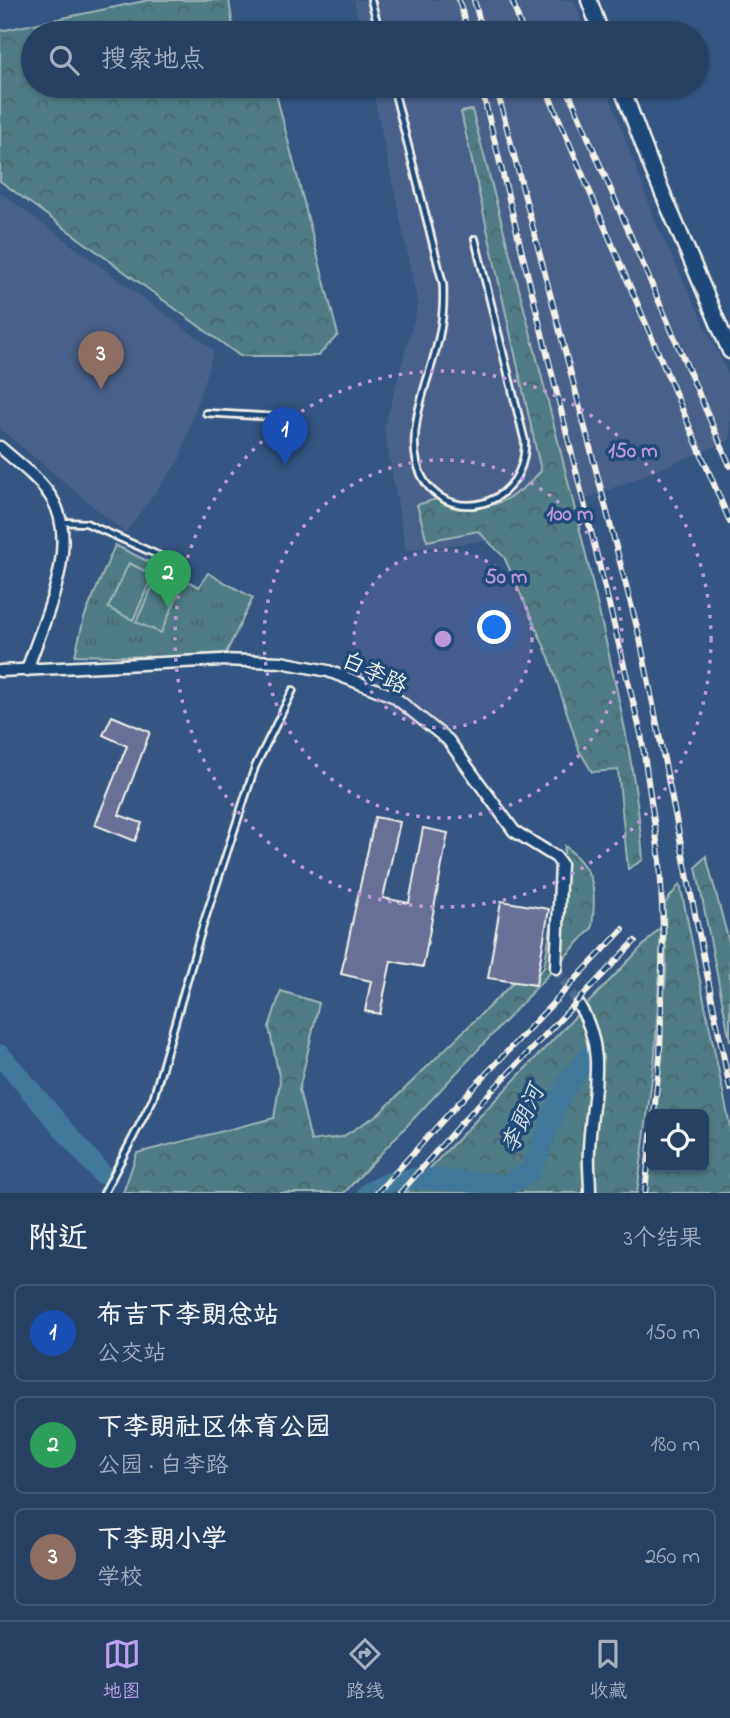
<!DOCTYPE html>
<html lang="zh">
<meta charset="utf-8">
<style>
body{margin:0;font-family:"Indie Flower","LXGW WenKai TC",sans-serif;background:#344b6b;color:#f1f3f6}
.controls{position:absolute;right:21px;bottom:21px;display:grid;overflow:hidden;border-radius:10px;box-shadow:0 2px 5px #0004}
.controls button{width:63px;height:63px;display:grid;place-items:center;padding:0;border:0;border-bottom:2px solid #445977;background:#284062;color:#f1f3f6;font:35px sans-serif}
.you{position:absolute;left:495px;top:628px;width:24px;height:24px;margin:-18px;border:5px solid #fff;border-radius:50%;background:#1a73e8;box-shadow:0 0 0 10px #1a73e833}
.badge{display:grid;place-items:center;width:46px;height:46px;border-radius:50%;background:#bca0f2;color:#fff;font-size:23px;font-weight:700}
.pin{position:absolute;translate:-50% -58px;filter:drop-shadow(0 2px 4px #0008)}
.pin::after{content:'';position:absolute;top:37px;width:24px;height:21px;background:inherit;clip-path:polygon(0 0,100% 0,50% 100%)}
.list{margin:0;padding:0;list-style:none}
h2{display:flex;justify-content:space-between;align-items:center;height:91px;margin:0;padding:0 28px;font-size:30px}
h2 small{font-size:23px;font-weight:400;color:#a5afbe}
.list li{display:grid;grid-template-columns:46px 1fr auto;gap:21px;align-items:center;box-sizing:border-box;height:98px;margin:0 14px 14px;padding:0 14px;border:2px solid #445977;border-radius:10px}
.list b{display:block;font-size:26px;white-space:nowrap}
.list p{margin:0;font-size:23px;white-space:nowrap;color:#a5afbe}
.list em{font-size:23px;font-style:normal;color:#a5afbe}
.icon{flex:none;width:38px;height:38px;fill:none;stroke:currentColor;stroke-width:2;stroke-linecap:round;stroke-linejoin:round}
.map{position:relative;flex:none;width:730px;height:1193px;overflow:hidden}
.search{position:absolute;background:#284062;box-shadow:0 2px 5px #0004;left:21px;right:21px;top:21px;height:77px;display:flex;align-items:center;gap:18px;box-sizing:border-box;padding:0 24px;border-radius:38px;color:#a5afbe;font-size:26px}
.sheet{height:427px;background:#284062}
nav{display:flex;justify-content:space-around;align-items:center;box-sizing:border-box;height:98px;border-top:2px solid #445977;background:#284062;font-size:19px;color:#a5afbe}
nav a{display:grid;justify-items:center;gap:4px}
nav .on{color:#bca0f2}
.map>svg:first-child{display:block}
.built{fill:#48608a}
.forest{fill:url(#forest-crowns);stroke:#a2b6b6;stroke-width:2}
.park{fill:url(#park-tufts);stroke:#a2b6b6;stroke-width:2}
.pitch{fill:#4f7c85;stroke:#a2b6b6;stroke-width:2}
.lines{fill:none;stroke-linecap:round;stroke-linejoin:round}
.river{stroke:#40789b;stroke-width:21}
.building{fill:#687096;stroke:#f4f1e8;stroke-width:2}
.street-tunnel{stroke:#526c91;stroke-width:10;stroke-dasharray:10 5;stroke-linecap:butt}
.lane-casing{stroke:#f4f1e8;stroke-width:10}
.street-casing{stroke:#f4f1e8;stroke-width:15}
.secondary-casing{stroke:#f4f1e8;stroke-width:19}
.lane{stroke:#1f4a7a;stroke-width:4.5}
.street{stroke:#1f4a7a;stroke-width:10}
.secondary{stroke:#1f4a7a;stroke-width:14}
.rail-casing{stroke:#f4f1e8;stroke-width:6}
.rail{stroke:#1f4a7a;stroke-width:3.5;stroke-dasharray:10;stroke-linecap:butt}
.ring{fill:none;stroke:#be98d6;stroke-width:3.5;stroke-dasharray:3.5 7}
.labels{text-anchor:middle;stroke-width:7;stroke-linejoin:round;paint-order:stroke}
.street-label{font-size:23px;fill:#f4f1e8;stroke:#1f4a7a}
.water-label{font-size:24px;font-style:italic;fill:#d9dfdc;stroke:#1f4a7a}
.centre{fill:#be98d6;stroke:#1f4a7a;stroke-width:3.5}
.ring-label{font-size:21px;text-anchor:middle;font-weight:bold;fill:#be98d6;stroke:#1f4a7a;stroke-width:7;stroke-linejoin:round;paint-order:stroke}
</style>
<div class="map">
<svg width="730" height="1193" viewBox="0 0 730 1193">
<defs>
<pattern id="forest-crowns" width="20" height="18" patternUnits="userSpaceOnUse" patternTransform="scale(1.75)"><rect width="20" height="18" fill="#4f7c85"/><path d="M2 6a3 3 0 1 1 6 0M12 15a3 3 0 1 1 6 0" fill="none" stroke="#4c6569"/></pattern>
<pattern id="park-tufts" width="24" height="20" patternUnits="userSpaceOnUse" patternTransform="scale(1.75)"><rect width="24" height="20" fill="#4f7c85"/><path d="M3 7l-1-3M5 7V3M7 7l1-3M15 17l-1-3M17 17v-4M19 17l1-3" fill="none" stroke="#4c6569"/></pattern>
</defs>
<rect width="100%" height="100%" fill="#355582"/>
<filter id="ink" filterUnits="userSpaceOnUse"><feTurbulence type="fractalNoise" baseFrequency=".0143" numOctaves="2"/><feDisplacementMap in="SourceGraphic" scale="14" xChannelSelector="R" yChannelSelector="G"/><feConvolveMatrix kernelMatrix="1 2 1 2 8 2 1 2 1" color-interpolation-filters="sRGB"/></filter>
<g filter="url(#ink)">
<!-- built -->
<g class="built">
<polygon points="354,0 574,0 586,33 361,33"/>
<polygon points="372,86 606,86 656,223 730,378 730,440 484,541 406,550 384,429 418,305"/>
<polygon points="0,192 214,350 179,461 125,533 0,429"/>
</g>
<!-- forest -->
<g class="forest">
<polygon points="149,0 229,0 234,33 33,33 33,86 274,86 338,335 318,356 240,356 0,181 0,31"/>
<path d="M 472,110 C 512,262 553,415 589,568 C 611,665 636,760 643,860 L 628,869 L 618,770 L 592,772 L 579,750 L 549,657 L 504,557 L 478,531 L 427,541 L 417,505 L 436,499 C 477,519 513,503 541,471 L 461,112 Z"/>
<path d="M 565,846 C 596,872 596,889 592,928 L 344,1193 L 123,1193 L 137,1153 L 274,1118 L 280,1081 L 269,1027 L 281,991 L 319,1003 L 299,1090 L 311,1141 L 342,1137 L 380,1113 L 519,977 L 533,979 L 544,967 Z"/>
<polygon points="706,856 730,946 730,1041 696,867"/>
<polygon points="680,884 730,1126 730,1193 645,1193 651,1134 651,1167 704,1167 704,1114 653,1114 666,973 665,903"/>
<polygon points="662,926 655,1055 637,1193 406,1193"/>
</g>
<!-- park -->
<polygon class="park" points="115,545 199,587 208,573 253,598 226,653 160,657 75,655 84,618"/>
<!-- pitch -->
<g class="pitch">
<polygon points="129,563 153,575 133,620 108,608"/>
<polygon points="157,577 181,588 161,633 136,622"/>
</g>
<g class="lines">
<!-- river -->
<g class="river">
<polyline points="0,1055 102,1174"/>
<polyline points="368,1193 391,1182 419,1178 508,1185 531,1171 564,1089 589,1056"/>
</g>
</g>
<!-- building -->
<g class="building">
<polygon points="112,716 150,732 119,815 142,823 135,841 95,825 127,746 103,735"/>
<polygon points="375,817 400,822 383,898 409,903 423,828 448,833 423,967 391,961 380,1014 365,1011 371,981 341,974"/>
<polygon points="501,901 549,909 536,985 488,978"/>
</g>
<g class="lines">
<!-- street-tunnel -->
<polyline class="street-tunnel" points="556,968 579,1005"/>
<!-- lane casing -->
<g class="lane-casing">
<g id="lane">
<polyline points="371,0 380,33"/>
<path d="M 393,86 L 443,284 C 444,302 443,319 439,337 C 431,375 407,424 417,463 C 434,528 525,515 525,442 L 475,239"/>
<polyline points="206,413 276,417"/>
<polyline points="62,522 86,523 178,564"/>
<polyline points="104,1193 153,1099 203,925 255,767 293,690"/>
</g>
</g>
<!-- street casing -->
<g class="street-casing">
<g id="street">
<path d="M 0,447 C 18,463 38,477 51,497 C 82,545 43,621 27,670"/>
<polyline points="0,671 222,660 281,662 328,671 393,696 448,740 514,831 556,857 561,864 556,968"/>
<path d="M 579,1005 C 609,1054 591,1096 589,1149 C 588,1163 590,1178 590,1193"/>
</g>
</g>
<!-- secondary casing -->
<g class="secondary-casing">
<g id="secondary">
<polyline points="589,0 601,33"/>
<polyline points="621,86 652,168 730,351"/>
</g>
</g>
<!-- lane -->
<use href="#lane" class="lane"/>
<!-- street -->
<use href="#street" class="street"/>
<!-- secondary -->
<use href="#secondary" class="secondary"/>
<!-- rail casing -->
<g class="rail-casing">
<g id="rail">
<polyline points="459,0 468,33"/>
<polyline points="474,0 483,33"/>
<polyline points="512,0 523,33"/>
<polyline points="481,86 641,734 660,861 663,930 660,1056 654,1114"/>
<polyline points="496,86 640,639 730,1089"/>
<polyline points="545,86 730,522"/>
<polyline points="566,86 730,466"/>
<polyline points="377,1193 452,1110 623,929"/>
<polyline points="400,1193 462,1122 635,941"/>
<polyline points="645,1193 651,1135"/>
</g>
</g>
<!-- rail -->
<use href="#rail" class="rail"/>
</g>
</g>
<!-- distance rings -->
<circle cx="443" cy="639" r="89" fill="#be98d6" fill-opacity=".12"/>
<g class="ring">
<circle cx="443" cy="639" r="89"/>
<circle cx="443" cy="639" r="179"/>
<circle cx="443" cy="639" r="268"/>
</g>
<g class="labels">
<!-- street labels -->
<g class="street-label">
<text transform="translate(375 672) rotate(25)" y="8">白李路</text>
</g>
<!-- water labels -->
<g class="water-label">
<text transform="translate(522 1119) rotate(-66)" y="8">李朗河</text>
</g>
</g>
<circle cx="443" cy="639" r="10" class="centre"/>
<g class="ring-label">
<text x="633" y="457">150 m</text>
<text x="570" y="520">100 m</text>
<text x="506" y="583">50 m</text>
</g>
</svg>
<div class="controls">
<button><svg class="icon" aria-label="locate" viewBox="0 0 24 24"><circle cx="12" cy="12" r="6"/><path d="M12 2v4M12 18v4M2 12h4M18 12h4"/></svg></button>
</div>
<div class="you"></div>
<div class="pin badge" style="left:285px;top:465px;background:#1a4fb4">1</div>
<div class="pin badge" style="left:168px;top:608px;background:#2e9e5b">2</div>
<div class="pin badge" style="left:101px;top:389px;background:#8d6e63">3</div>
<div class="search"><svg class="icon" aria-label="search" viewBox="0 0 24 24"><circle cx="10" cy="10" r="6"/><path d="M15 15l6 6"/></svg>搜索地点</div>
</div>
<section class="sheet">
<h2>附近<small>3个结果</small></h2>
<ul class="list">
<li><span class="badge" style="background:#1a4fb4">1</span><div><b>布吉下李朗总站</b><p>公交站</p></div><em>150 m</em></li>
<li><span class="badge" style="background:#2e9e5b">2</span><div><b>下李朗社区体育公园</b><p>公园 · 白李路</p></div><em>180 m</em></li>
<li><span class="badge" style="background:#8d6e63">3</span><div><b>下李朗小学</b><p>学校</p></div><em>260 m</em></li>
</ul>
</section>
<nav>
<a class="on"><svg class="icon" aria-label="map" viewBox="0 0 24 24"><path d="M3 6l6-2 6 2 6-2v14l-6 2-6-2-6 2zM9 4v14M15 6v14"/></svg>地图</a>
<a><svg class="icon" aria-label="directions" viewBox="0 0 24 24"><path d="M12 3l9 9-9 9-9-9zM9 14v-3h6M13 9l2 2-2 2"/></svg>路线</a>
<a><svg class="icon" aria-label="saved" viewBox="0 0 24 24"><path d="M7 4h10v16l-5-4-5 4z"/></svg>收藏</a>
</nav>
